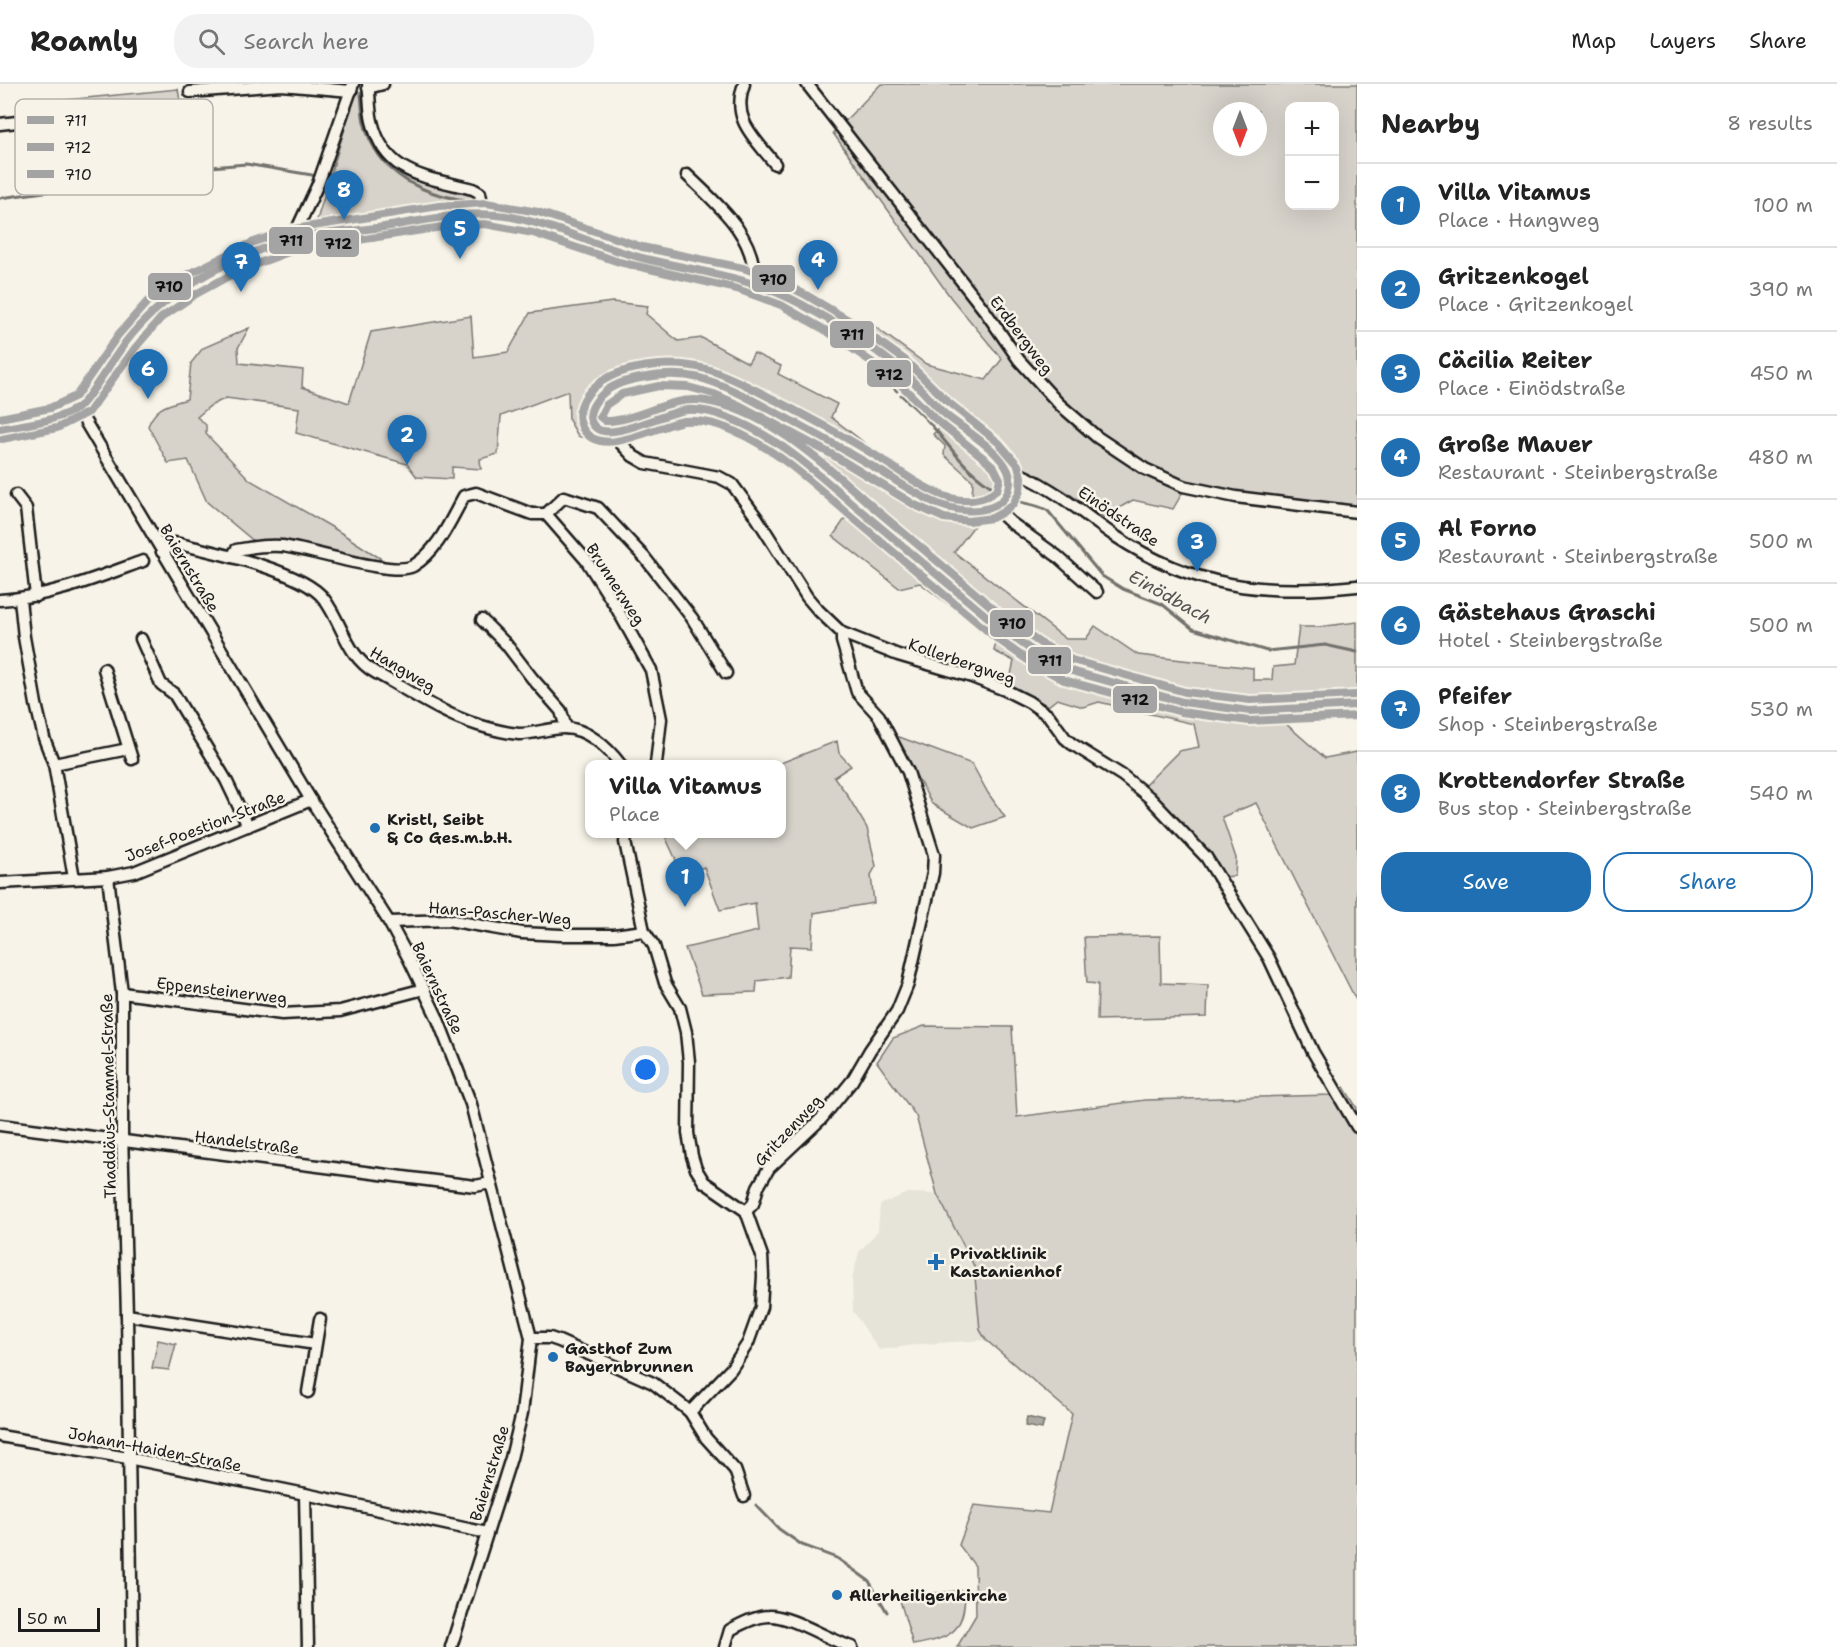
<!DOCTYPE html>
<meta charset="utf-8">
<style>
body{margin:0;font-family:"Shantell Sans",sans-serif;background:#f2f2f2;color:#222}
.controls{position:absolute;right:18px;top:18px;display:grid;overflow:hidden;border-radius:12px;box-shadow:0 6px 24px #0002}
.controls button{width:54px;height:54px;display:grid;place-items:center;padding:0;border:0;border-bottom:2px solid #e0e0e0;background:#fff;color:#222;font:30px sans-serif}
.compass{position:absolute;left:1213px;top:18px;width:54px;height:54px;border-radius:50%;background:#fff;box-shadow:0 6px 24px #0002;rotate:180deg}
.scale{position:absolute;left:18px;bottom:15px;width:82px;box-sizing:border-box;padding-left:6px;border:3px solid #1c1c1c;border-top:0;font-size:16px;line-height:21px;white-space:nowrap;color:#1c1c1c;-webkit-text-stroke:4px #f7f3e8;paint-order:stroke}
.you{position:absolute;left:646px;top:986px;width:21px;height:21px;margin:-15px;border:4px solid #fff;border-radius:50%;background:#1a73e8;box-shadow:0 0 0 9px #1a73e833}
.badge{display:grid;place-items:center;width:39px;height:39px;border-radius:50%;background:#1f6fb2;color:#fff;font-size:20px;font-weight:700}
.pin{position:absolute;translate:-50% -50px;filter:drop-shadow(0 2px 3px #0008)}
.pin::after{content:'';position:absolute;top:32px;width:21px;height:18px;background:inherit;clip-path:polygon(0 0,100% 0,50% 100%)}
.popup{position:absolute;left:585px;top:676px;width:201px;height:78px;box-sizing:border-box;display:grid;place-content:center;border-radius:12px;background:#fff;filter:drop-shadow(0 2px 4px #0005);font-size:20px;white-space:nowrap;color:#767676}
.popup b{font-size:22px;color:#222}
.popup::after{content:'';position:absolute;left:50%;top:100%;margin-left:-12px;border:12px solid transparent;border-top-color:#fff}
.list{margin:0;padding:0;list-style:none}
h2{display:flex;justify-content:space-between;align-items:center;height:78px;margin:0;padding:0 24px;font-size:26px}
h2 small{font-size:20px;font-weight:400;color:#767676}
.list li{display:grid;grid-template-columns:39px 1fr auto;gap:18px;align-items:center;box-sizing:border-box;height:84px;padding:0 24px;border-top:2px solid #e0e0e0}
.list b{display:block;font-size:22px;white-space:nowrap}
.list p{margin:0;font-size:20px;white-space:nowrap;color:#767676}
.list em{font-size:20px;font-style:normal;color:#767676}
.actions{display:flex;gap:12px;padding:18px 24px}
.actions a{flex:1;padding:14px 0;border:2px solid #1f6fb2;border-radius:24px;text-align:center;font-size:21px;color:#1f6fb2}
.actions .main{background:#1f6fb2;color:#fff}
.icon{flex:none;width:33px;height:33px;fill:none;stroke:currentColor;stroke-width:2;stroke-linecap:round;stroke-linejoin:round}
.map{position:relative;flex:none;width:1357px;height:1563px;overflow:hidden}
header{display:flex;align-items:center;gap:36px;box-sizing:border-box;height:84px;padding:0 30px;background:#fff;border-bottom:2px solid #e0e0e0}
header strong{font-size:28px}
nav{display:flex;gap:33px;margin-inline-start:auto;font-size:21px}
.search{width:420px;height:54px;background:#f2f2f2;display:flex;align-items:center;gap:15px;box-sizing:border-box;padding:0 21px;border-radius:24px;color:#767676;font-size:22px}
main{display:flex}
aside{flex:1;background:#fff}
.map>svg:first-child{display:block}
.built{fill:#e6e3d9}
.green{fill:#d7d3cb;stroke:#7a7874;stroke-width:1.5;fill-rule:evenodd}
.water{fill:#aca9a2;stroke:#72716c;stroke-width:1.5}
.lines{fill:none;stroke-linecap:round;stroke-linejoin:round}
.stream{stroke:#72716c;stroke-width:3}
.minor-casing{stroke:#1c1c1c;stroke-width:15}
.secondary-casing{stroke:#1c1c1c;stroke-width:21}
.minor{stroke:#f7f3e8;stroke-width:10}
.secondary{stroke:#f7f3e8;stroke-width:16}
.bus-1-casing{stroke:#f7f3e8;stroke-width:12}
.bus-2-casing{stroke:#f7f3e8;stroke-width:12}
.bus-3-casing{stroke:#f7f3e8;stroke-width:12}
.bus-1{stroke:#a4a4a4;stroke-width:8}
.bus-2{stroke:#a4a4a4;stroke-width:8}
.bus-3{stroke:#a4a4a4;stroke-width:8}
.poi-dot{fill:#1f6fb2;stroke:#f7f3e8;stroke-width:2}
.labels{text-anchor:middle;stroke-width:5;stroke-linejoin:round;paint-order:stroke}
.street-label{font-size:16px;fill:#1c1c1c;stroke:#f7f3e8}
.poi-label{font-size:16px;font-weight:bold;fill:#1c1c1c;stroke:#f7f3e8;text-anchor:start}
.water-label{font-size:18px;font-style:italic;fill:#565452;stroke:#f7f3e8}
.key{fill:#f7f3e8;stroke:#b5b2ab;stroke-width:1.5}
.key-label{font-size:16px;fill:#1c1c1c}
.line-badge{stroke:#f7f3e8;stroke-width:2}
.pale-badge-label{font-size:16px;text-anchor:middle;font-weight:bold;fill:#111}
</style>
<header>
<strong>Roamly</strong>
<div class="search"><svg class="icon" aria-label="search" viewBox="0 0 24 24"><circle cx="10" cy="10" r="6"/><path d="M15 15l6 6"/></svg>Search here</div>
<nav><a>Map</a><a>Layers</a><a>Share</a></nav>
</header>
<main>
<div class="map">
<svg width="1357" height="1563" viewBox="0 0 1357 1563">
<rect width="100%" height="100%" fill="#f7f3e8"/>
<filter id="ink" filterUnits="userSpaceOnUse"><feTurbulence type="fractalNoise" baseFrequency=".0167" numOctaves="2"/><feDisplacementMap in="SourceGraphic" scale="12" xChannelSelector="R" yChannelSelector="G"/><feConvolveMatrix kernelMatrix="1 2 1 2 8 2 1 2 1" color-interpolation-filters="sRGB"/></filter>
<g filter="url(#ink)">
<!-- built -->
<polygon class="built" points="907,1109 937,1110 974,1182 980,1246 986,1256 922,1260 879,1266 853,1227 852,1196 859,1168 878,1147 880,1121"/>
<!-- green -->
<g class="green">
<path d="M 881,0 L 1357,0 L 1357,423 L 1295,418 L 1188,399 L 1173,425 L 1133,416 L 1103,433 L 1065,407 L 1019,382 L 948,325 L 864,246 L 871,240 L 926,280 L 986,296 L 1002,275 L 951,214 L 833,49 ZM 1290,22 L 1334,22 L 1334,122 L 1290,122 ZM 1222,27 L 1258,27 L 1258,63 L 1222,63 Z"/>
<polygon points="178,5 180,16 35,32 27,33 25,20"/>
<path d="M 356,8 L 364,8 C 367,38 368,49 386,73 C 393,82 400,90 411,93 C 433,100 453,102 474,112 L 477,121 L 320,144 L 316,139 Z"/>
<path d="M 612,218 L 648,222 L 646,230 L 678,257 L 702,254 L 748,279 L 754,269 L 781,282 L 778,290 L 837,320 L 831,333 L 921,402 L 958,415 L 972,413 L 973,397 L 944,371 L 945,362 L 933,350 L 940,344 L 961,358 L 1003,399 C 994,428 959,418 938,414 L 688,287 L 599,303 L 588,314 L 583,325 L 596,353 L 610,357 L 593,358 L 578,352 L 569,336 L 568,307 L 501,332 L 498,370 L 480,375 L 481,385 L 452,383 L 452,395 L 417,393 L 407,380 L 296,349 L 299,324 L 226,314 L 210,322 L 197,333 L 206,341 L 206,350 L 250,396 L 335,445 L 389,480 L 256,459 L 207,418 L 188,376 L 168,379 L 148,342 C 156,322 168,321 187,315 L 191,279 L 203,264 L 249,244 L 238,264 L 239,279 L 303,286 L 302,303 L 349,319 L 371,248 L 471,232 L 474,273 L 508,268 L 530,229 Z"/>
<polygon points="667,297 689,299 713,305 975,434 977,438 954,468 1066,555 1086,555 1095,542 1138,571 1253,584 1253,596 1272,596 1273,583 1294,581 1299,543 1318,543 1357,538 1357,614 1268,620 1231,619 1186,612 1064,577 1035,560 997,533 809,375 691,318 693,307 680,304 627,305"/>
<polygon points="851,426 1003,552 1189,624 1357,626 1357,633 1285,639 1325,674 1357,668 1357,918 1256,719 1222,733 1236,774 1235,792 1222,793 1213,775 1144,702 1179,667 1199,663 1194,640 1099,618 1083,623 1057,615 1048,622 1009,600 1014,577 994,567 996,557 920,499 899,504 833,452"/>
<polygon points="894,651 972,680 988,709 1005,733 973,744 932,720"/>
<polygon points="837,657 839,669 851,682 834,693 846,709 867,744 876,782 871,791 874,819 814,829 812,863 790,862 788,893 757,897 756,908 702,910 685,864 758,847 755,819 720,826 704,783 683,791 664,750 781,750 781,680 778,680"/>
<polygon points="1160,852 1161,899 1208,901 1207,933 1097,936 1098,900 1087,899 1084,853"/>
<polygon points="924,942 1012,943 1017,1033 1145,1016 1332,1011 1344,1003 1357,1024 1357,1563 957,1563 976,1531 975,1482 959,1461 974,1421 1049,1429 1072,1330 986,1256 980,1246 974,1182 937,1110 916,1032 877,978 893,954"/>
<polygon points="158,1256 176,1260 169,1286 152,1284"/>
<path d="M 965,1506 C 965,1548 952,1554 913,1561 L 899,1513 Z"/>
</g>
<!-- water -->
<polygon class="water" points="1027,1333 1044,1337 1042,1345 1025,1342"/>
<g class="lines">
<!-- stream -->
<g class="stream">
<path d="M 361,10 C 362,19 362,29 364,38 C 377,92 427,114 478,117"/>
<polyline points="0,114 125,97 188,85 246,80 312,91 342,105"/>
<polyline points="485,118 502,120 550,133"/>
<polyline points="597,169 660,191"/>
<polyline points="694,197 747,208 828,246 855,264 897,307"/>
<path d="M 901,311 C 910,319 919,328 928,337 C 954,367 966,389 1002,409"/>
<path d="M 1010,414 C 1023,421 1036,419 1048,427 L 1102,492 L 1123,505 L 1162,520 L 1193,545 L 1267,567 L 1325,561 L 1357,568"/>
<polyline points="756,1421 779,1445 802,1461 837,1474 869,1497 887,1528"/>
</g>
<!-- minor casing -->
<g class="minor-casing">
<g id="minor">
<path d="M 368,0 C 370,12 369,25 372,37 C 385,92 427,93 473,105 L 480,109 L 484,129"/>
<path d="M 744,0 C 731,36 754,53 775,80"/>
<polyline points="807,0 985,227 1019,276 1059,320 1097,353 1145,385 1183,402 1236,413 1357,428"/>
<polyline points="368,4 383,0"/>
<polyline points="190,8 281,1 351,7"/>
<polyline points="0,40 145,23"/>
<path d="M 687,91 C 717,120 757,152 754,198"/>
<polyline points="292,156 318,100 353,0"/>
<polyline points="77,324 311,716 389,838 409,875 437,933 471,1020 531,1254 522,1329 511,1374 451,1563"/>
<polyline points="611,349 633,372 645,379 719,393 732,400 757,434 807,513 818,526 842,549 898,571 972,593 1005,606 1029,618 1049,632 1065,654 1072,660 1123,692 1149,713 1206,773 1269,874 1313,968 1357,1043"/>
<path d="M 1010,386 C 1050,400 1080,428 1115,452 C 1193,504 1266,512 1357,502"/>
<polyline points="16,411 26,424 36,512"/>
<polyline points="993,422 1010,438 1057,472 1097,508"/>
<polyline points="546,430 586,476 616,523 651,586 661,635 656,680"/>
<polyline points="546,430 564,413 598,424 645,474 692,534 726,589"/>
<path d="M 162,468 L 175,459 C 210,467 304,487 324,515 C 343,540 346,572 376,589 C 409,607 442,630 478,641 C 491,645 505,649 519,650 C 534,650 549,644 564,644 C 587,644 608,664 620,680"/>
<path d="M 232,473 L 236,466 C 251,463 267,461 282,462 C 309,465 393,493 413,482 C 438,467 450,437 464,412 L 476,409 L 532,430 L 546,430"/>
<polyline points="20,515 24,553 36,620 44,654 54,680 74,794"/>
<path d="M 0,516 C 50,513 96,494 143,477"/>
<polyline points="482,536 506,560 532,594 561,627 566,644"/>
<polyline points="141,555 161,600 174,610 226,696 248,742"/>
<polyline points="104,585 132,675"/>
<polyline points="54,680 128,665"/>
<polyline points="627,750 625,758 644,847 654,862 665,899 680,924 686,948 689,978 688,1049 692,1072 696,1085 704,1098 746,1127 762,1172 763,1192 761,1223 748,1259 731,1285 690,1328"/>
<polyline points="108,793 122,909 122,1049 127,1231 132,1563"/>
<polyline points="0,799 108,793 134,788 311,716"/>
<polyline points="389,838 448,836 522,849 561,851 614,851 644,847"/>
<polyline points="122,909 282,930 340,927 424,905"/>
<polyline points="0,1041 411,1094 475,1102 491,1099"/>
<polyline points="746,1127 753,1120 758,1103 769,1084 822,1034 852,997 870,966 897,927 908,900 933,789 934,771 908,688 879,632 857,608 842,557 842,549"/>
<polyline points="127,1231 315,1260"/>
<polyline points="531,1254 550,1254 559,1257 653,1299 683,1322 690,1328 706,1354 735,1386 744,1412"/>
<polyline points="308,1308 320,1235"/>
<polyline points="0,1352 128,1374 305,1410 487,1449"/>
<polyline points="305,1410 308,1563"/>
<path d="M 725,1563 L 730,1546 C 741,1540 756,1532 769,1532 C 790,1531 829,1556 852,1563"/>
</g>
</g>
<!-- secondary casing -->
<g class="secondary-casing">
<path id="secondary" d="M 0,345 C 28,339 59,337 83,320 C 102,293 120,263 142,238 C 169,207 251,165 292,156 C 322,150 352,147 382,143 C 420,137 461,126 500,131 C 548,137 592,161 639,173 C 677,183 717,186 754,199 C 798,214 835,239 873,266 C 882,273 893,279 902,287 C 916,299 928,313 941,326 C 957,341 1010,373 1011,394 C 1013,426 971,431 948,424 C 923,416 899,398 877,385 C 843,364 809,345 773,327 C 749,314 725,301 699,294 C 673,288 642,291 618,300 C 601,307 575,333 600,347 C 612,354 666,327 687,326 C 732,325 775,357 809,383 L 1002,545 L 1034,568 L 1068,586 L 1183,618 L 1224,625 L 1250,627 L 1357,621"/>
</g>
<!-- minor -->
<use href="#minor" class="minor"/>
<!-- secondary -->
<use href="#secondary" class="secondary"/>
<!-- bus-1 casing -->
<g class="bus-1-casing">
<path id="bus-1" d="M 0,345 C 24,340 64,337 82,320 C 84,319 93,305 95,303 C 105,288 115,273 125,259 C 162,210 220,178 277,160 C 312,149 348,148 384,143 C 427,136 469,125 512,133 C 558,142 601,164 646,175 C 700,188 752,193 801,220 C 835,238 870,261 900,285 C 917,299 930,317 946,331 C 964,346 1013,373 1010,399 C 1007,432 961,430 938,420 C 919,412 901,400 882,388 C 845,366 808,345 769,325 C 747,313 725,301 700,294 C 683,290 664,290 647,293 C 632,295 618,298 606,307 C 596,315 583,331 595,343 C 610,359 666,327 687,326 C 701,325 716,329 729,334 C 780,353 821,393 861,427 C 908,466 955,506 1002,545 L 1034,568 L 1068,586 L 1183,618 L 1250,627 L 1357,621"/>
</g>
<!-- bus-2 casing -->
<g class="bus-2-casing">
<path id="bus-2" d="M 2,355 L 57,344 L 89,328 L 135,264 L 161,234 L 196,210 L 238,187 L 294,166 L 442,143 L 485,140 L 533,149 L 619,178 L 737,205 L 781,221 L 825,246 L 892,292 L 934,334 L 985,375 L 994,383 L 1000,395 L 997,406 C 984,417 966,418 950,414 C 922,405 897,385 873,370 C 842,351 810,334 777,317 C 755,306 734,294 710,286 C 686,279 661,279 637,284 C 614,288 586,301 580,326 C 578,332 580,339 583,345 C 601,376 657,341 684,337 C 695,336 707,338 718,341 C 769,357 812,399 852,433 C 900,473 948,514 996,554 L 1029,577 L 1064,596 L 1181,628 L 1249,637 L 1357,632"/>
</g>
<!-- bus-3 casing -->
<g class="bus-3-casing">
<path id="bus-3" d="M 0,334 L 50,324 L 76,312 L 118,251 L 147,218 L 185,192 L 251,159 L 289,146 L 313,142 L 439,122 L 486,119 L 538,128 L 642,163 L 743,184 L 774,195 L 806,211 L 850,237 L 905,276 L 948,318 L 999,359 L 1018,381 L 1021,393 L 1020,407 L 1013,420 L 1003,428 L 992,434 L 969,437 L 944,434 L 915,421 L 833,371 L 741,322 L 714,310 L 688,303 L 659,302 L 622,310 L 606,321 L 600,333 L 605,337 C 640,337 668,311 706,317 C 771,327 831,387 880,429 C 923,465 966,501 1008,537 L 1040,559 L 1072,576 L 1185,608 L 1250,616 L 1356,611"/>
</g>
<!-- bus-1 -->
<use href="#bus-1" class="bus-1"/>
<!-- bus-2 -->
<use href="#bus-2" class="bus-2"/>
<!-- bus-3 -->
<use href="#bus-3" class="bus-3"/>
</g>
</g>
<!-- markers -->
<g class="poi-dot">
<circle cx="375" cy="744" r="6"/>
<path d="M933 1169h6v6h6v6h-6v6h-6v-6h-6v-6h6z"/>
<circle cx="553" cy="1273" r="6"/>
<circle cx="837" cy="1511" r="6"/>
</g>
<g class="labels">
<!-- street labels -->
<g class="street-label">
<text transform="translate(1022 251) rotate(53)" y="6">Erdbergweg</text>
<text transform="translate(1119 432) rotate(34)" y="6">Einödstraße</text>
<text transform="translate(190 484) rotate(59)" y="6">Baiernstraße</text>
<text transform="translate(616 500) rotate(57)" y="6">Brunnerweg</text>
<text transform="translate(962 577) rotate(19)" y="6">Kollerbergweg</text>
<text transform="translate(403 585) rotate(31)" y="6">Hangweg</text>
<text transform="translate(205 742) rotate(-21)" y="6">Josef-Poestion-Straße</text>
<text transform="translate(500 829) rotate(5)" y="6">Hans-Pascher-Weg</text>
<text transform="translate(438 904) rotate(65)" y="6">Baiernstraße</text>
<text transform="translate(222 906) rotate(7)" y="6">Eppensteinerweg</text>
<text transform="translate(108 1012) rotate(-91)" y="6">Thaddäus-Stammel-Straße</text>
<text transform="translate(788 1046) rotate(-47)" y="6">Gritzenweg</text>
<text transform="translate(247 1058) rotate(7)" y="6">Handelstraße</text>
<text transform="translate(155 1365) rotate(11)" y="6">Johann-Haiden-Straße</text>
<text transform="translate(489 1389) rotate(-73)" y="6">Baiernstraße</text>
</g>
<!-- poi labels -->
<g class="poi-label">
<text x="387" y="741">Kristl, Seibt<tspan x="387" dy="18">&amp; Co Ges.m.b.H.</tspan></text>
<text x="950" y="1175">Privatklinik<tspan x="950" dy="18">Kastanienhof</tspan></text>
<text x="565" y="1270">Gasthof Zum<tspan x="565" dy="18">Bayernbrunnen</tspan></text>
<text x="849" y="1517">Allerheiligenkirche</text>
</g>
<!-- water labels -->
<g class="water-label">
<text transform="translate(1170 513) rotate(29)" y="6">Einödbach</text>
</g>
</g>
<!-- legend -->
<rect x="15" y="15" width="198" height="96" rx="9" class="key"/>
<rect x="27" y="32" width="27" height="8" fill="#a4a4a4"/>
<rect x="27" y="59" width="27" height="8" fill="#a4a4a4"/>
<rect x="27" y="86" width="27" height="8" fill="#a4a4a4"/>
<g class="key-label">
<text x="64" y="42">711</text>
<text x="64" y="69">712</text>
<text x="64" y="96">710</text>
</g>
<g class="line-badge">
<rect x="268" y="142" width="46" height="29" rx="6" fill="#a4a4a4"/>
<rect x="315" y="145" width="45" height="29" rx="6" fill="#a4a4a4"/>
<rect x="751" y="180" width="45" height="29" rx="6" fill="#a4a4a4"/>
<rect x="147" y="188" width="45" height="29" rx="6" fill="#a4a4a4"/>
<rect x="829" y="236" width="46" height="29" rx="6" fill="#a4a4a4"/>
<rect x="866" y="275" width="46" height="29" rx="6" fill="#a4a4a4"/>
<rect x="989" y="525" width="45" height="29" rx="6" fill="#a4a4a4"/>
<rect x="1027" y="562" width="45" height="29" rx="6" fill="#a4a4a4"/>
<rect x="1112" y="601" width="46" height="29" rx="6" fill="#a4a4a4"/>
</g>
<g class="pale-badge-label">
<text x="291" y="162">711</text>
<text x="338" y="165">712</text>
<text x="773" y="201">710</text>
<text x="169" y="208">710</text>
<text x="852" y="256">711</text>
<text x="889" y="296">712</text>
<text x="1012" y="545">710</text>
<text x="1050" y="582">711</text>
<text x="1135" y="621">712</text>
</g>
</svg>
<div class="controls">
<button>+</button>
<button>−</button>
</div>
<svg class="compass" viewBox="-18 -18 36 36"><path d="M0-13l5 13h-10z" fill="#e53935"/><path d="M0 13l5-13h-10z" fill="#767676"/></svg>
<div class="scale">50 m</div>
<div class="you"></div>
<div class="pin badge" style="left:685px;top:823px">1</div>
<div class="popup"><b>Villa Vitamus</b>Place</div>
<div class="pin badge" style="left:407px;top:381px">2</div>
<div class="pin badge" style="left:1197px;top:488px">3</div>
<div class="pin badge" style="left:818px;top:206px">4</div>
<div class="pin badge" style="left:460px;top:175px">5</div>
<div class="pin badge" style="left:148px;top:315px">6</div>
<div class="pin badge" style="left:241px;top:208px">7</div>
<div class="pin badge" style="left:344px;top:136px">8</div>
</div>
<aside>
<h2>Nearby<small>8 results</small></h2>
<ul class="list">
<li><span class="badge">1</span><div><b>Villa Vitamus</b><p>Place · Hangweg</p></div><em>100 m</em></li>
<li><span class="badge">2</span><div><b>Gritzenkogel</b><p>Place · Gritzenkogel</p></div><em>390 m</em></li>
<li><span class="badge">3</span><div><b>Cäcilia Reiter</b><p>Place · Einödstraße</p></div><em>450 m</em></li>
<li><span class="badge">4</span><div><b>Große Mauer</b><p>Restaurant · Steinbergstraße</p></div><em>480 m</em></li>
<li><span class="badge">5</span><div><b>Al Forno</b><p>Restaurant · Steinbergstraße</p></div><em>500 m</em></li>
<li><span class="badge">6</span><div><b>Gästehaus Graschi</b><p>Hotel · Steinbergstraße</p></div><em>500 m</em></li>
<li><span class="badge">7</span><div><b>Pfeifer</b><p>Shop · Steinbergstraße</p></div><em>530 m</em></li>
<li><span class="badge">8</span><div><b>Krottendorfer Straße</b><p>Bus stop · Steinbergstraße</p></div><em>540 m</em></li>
</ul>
<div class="actions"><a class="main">Save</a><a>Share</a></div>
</aside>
</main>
